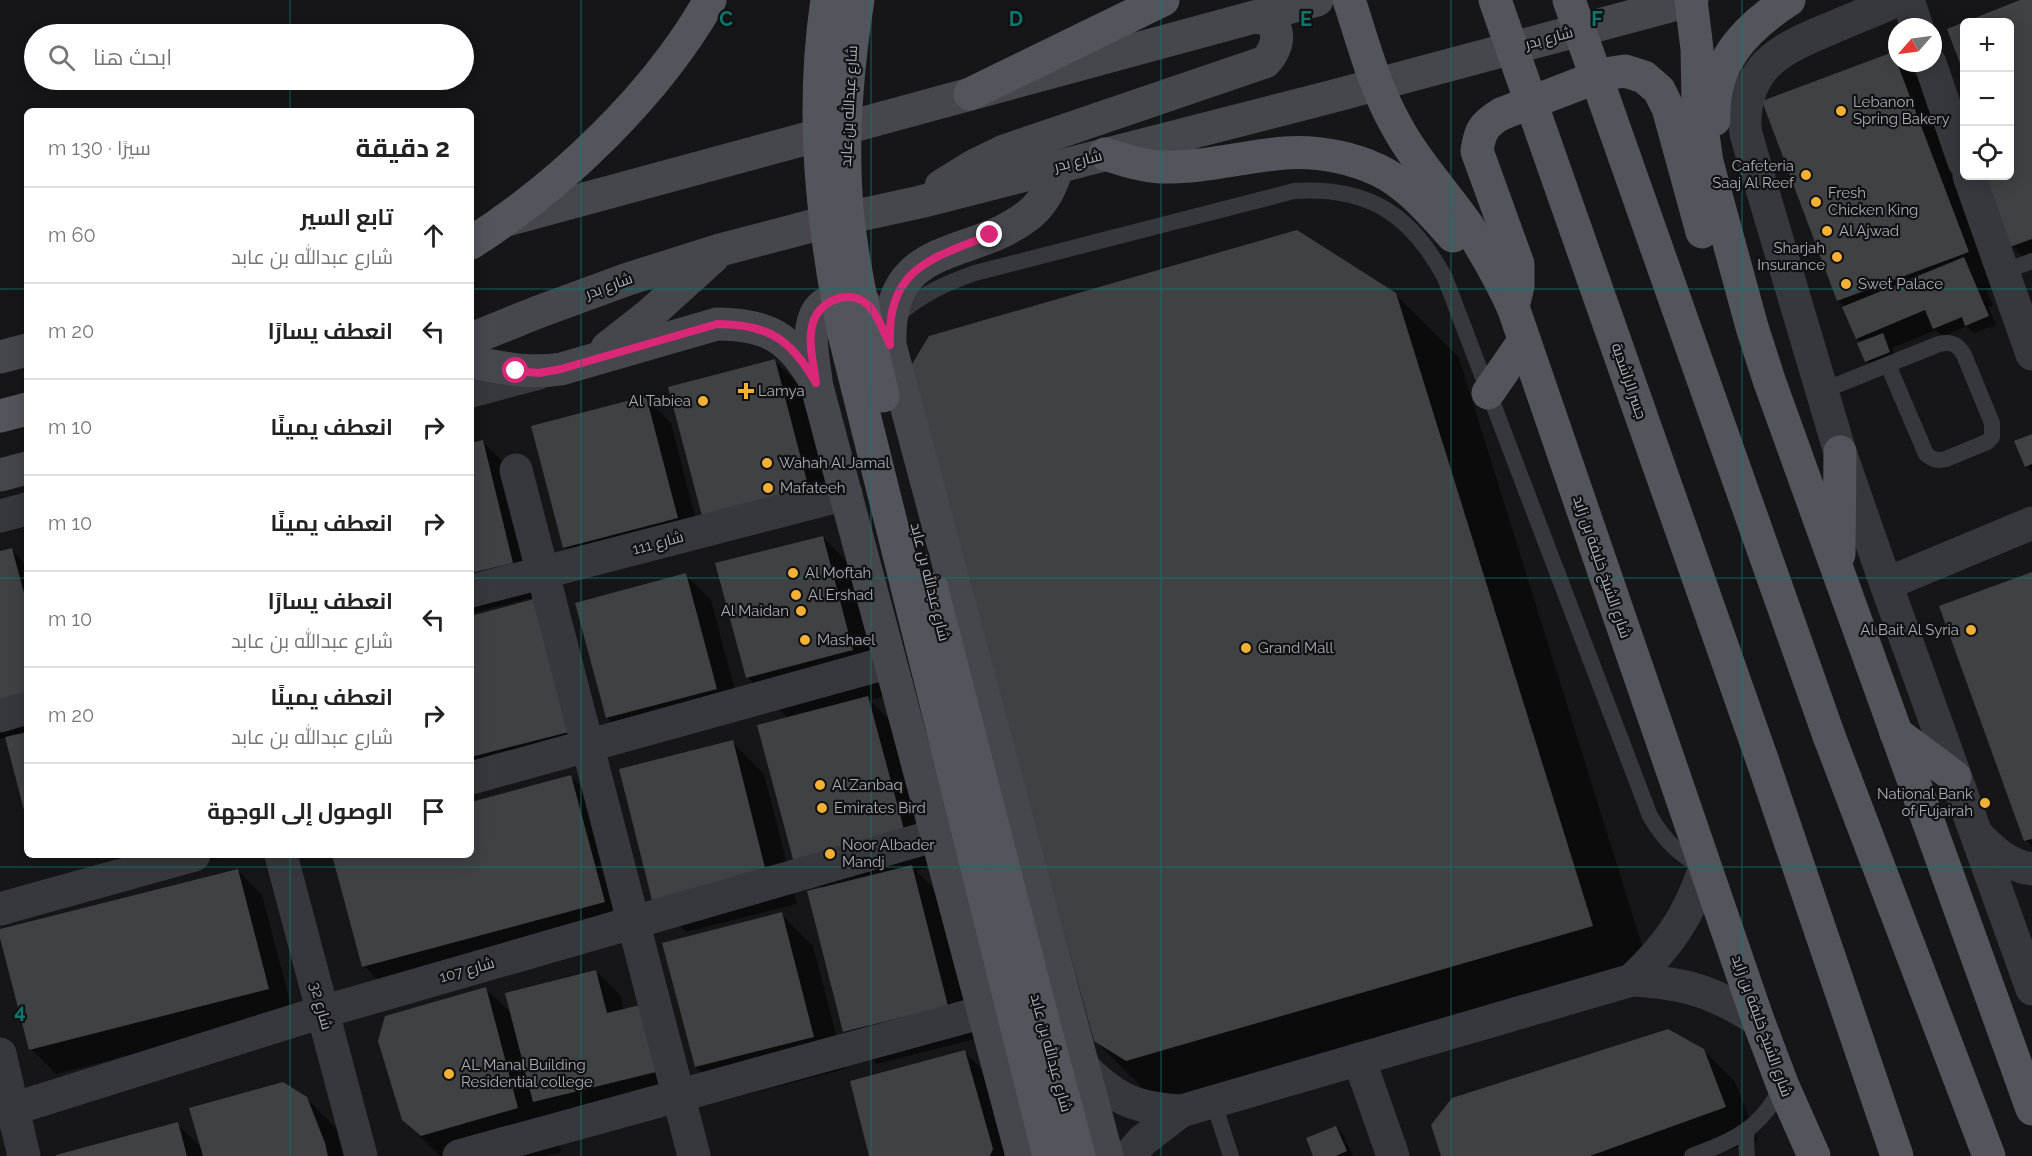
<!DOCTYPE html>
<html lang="ar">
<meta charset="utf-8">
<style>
body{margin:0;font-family:Raleway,Cairo,sans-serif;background:#f6f6f6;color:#222;direction:rtl}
.controls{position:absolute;right:18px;top:18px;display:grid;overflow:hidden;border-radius:9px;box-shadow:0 3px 15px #0003}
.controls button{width:54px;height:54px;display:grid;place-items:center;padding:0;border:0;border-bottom:2px solid #e0e0e0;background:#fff;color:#222;font:30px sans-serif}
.compass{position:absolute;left:1888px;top:18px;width:54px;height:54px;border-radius:50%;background:#fff;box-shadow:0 3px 15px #0003;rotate:242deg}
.stop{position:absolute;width:18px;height:18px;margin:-14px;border:4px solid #db2777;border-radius:50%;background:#fff}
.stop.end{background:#db2777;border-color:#fff;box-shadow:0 2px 6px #0008}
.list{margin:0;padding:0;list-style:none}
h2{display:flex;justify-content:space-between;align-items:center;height:78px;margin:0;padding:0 24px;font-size:26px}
h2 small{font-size:20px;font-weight:400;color:#767676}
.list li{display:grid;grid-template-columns:39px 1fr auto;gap:18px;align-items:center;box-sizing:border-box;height:96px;padding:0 24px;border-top:2px solid #e0e0e0}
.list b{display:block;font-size:22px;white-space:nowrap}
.list p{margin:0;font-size:20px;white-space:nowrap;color:#767676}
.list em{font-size:20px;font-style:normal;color:#767676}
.icon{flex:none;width:33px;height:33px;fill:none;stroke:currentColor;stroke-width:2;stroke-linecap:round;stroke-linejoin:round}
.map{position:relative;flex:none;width:2032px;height:1156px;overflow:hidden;direction:ltr}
.search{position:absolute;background:#fff;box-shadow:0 3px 15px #0003;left:24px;top:24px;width:450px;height:66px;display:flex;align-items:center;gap:15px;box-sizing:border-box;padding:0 21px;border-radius:33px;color:#767676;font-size:22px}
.panel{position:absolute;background:#fff;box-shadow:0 3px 15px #0003;left:24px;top:108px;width:450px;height:750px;border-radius:9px;direction:rtl}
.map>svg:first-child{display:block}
.shadow{fill:#0007}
.building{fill:#404145}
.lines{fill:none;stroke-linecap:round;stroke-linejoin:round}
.lane{stroke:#37383d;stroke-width:16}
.street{stroke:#37383d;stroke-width:33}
.secondary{stroke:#45474d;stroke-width:33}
.primary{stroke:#53555c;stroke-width:33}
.primary-bridge{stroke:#53555c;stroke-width:33}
.route{stroke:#db2777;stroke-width:8}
.grid{fill:none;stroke:#0f766e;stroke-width:1.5;stroke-opacity:0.55}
.poi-dot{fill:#f2b134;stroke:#111113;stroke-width:2}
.labels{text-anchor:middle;stroke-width:4.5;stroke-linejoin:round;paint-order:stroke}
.street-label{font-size:15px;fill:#a8adb8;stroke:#111113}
.poi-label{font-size:15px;fill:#a8adb8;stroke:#111113;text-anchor:start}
.grid-label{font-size:20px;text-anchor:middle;font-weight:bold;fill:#0f766e;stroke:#111113;stroke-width:4.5;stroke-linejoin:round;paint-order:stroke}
</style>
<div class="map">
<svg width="2032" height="1156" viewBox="0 0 2032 1156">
<rect width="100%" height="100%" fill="#161618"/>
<!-- shadow -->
<g class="shadow">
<polygon points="2024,0 2032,0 2032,267 2012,246 1983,176 2010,176 2010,22 1967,22"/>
<polygon points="1964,24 1964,70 1949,30"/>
<polygon points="1893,53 1897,57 1897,63 1903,63 1918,78 2000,284 1986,289 1993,306 1989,308 1996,325 1974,333 1967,326 1943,336 1936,330 1892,348 1897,361 1875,369 1866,361 1861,343 1857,338 1846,308 1838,300"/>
<polygon points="1395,294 1459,358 1656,990 1159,1105 1095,1040"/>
<polygon points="775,361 800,386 833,514 703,516"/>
<polygon points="646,398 671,423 702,543 589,572 564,547"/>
<polygon points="2032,435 2032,472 2026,466"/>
<polygon points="483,442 515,474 544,595 471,613 471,445"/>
<polygon points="823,537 866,581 896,694 870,700 899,730 936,865 916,871 944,899 979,1038 877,1064 844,1032 809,892 822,889 795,862 788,718 747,677"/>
<polygon points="11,550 27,566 27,815 7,737 0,739 0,553"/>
<polygon points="2032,574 2032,847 2026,840"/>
<polygon points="686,575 711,600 741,713 632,742 607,718"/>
<polygon points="471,617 593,757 471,788"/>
<polygon points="732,742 764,774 797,904 686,932 654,900"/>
<polygon points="571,777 603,809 636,934 396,998 364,966 333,855 471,855 471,803"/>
<polygon points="112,855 231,855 137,879"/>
<polygon points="237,870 262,895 293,1013 56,1074 31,1049 0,931"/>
<polygon points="781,914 813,946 845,1069 729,1099 696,1067 664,944"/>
<polygon points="596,971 621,996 624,1010 680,1097 553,1120 561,1152 546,1156 440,1156 403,1119 486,989 513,1015"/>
<polygon points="1703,1050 1735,1082 1758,1140 1711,1156 1443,1156"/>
<polygon points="965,1052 990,1077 1012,1156 870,1156"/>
<polygon points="306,1098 339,1131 349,1156 59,1156 177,1124 203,1149"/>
<polygon points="1336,1127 1344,1136 1353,1156 1315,1156"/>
</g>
<!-- building -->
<g class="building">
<polygon points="2020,0 2032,0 2032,239 2010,247 1982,176 2010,176 2010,22 1964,22 1964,74 1947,29"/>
<polygon points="1893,52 1969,252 1837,301 1762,101"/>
<polygon points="1297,230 1396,293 1593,926 1126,1061 1094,1041 909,369 929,336"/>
<polygon points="1964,257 1989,316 1965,326 1962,317 1933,329 1925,310 1856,339 1842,307"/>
<polygon points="1883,333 1890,352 1865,362 1857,343"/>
<polygon points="775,359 809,489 702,516 668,387"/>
<polygon points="646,396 678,518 563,548 531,426"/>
<polygon points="2032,434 2032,464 2025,467 2014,441"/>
<polygon points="483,440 513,563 471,573 471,443"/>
<polygon points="823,536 853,650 746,678 715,563"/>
<polygon points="12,548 27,604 27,692 0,699 0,551"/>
<polygon points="2032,572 2032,839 2024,841 1939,606"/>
<polygon points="686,573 717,689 606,718 575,603"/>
<polygon points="534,599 569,732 471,757 471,616"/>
<polygon points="868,696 905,833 794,863 757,725"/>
<polygon points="27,732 27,818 26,818 5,737"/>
<polygon points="733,740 766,872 652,900 619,769"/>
<polygon points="571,775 605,902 362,967 332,855 471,855 471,802"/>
<polygon points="912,865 948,1006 843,1032 807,891"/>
<polygon points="238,869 269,989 29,1050 0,938 0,929"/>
<polygon points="782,912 814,1037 695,1067 662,943"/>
<polygon points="596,970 607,1013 640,1005 656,1072 533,1102 505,993"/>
<polygon points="486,987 518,1108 421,1136 402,1120 378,1041 385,1016"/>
<polygon points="1668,1029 1704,1049 1726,1107 1590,1156 1441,1156 1431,1125 1452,1098"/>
<polygon points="965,1050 993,1149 990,1156 869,1156 850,1081"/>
<polygon points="283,1082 307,1097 325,1143 328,1156 203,1156 189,1108"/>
<polygon points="178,1122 187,1156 56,1156 56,1155"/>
<polygon points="1336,1126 1347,1151 1336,1156 1313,1156 1306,1138"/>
</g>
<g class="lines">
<!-- lane -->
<g class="lane">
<polyline points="2003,272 2032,261"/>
<path d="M 897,316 C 920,295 946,283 975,273 L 1294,191 C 1368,186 1411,214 1445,278 L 1650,816 C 1664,840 1679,855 1703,867"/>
<path d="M 1822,391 L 1939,344 C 1951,341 1958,344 1964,355 L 1992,423 L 1992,437 L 1987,442 L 1946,459 C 1938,461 1933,460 1926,454 L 1888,365"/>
<polyline points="1213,1101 1231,1156"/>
<path d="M 1692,1156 C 1734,1140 1761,1129 1782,1086"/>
<polyline points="1747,1156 1746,1141 1747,1131"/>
</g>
<!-- street -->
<g class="street">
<path d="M 1898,0 C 1875,10 1852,19 1829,29 C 1783,48 1746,65 1745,121 C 1744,130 1748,140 1750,148 L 1840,452 L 1886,584 L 2032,989"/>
<polyline points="1908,0 1917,27"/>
<polyline points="1930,63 1964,162"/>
<polyline points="1969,176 2032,354"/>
<polyline points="471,391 539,373"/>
<polyline points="516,470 694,1156"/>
<polyline points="0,516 27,509"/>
<polyline points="1886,584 2032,523"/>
<polyline points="471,591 846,494"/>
<polyline points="0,716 27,708"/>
<polyline points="471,778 890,662"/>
<path d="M 1977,835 C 1993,851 2008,866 2032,869"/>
<polyline points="281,855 361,1156"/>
<polyline points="0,909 194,855"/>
<path d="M 1632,980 C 1670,944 1688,917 1705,868"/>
<polyline points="0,1054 24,1156"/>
<polyline points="1359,1059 1393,1156"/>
<path d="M 1083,1067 C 1116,1100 1135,1108 1181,1111"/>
<polyline points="0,1113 322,1012 937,835"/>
<polyline points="459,1156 983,1012"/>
<path d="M 1129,1156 L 1142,1141 L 1181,1111 L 1632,980 C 1685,983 1712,991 1758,1020"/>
</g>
<!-- secondary -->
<g class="secondary">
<path d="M 1058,166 C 1052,184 1046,200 1031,213 C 973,262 886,236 890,345 L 1107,1156"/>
<path d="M 941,186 L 975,165 L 1004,151 L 1265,62 C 1281,46 1283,19 1255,17"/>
<polyline points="503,221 1317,0"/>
<polyline points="471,339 538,312 628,279 720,250 819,224 920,202 1330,97 1692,0"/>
<polyline points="607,348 649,315 713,257"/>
<polyline points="0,357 27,350"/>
<path d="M 471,362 C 503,368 528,374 561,369 L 717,324 C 768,324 791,338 816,383 L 1022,1156"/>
<path d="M 816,380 C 813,354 801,311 833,300 C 844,296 854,297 864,303"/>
<polyline points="0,475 27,468"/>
</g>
<!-- primary -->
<g class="primary">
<path d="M 1349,0 C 1363,42 1374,86 1396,125 C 1416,162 1444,192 1468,226 C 1485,252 1500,279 1513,307 L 1758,1020 L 1783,1086 L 1814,1156"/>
<polyline points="1691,0 1697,49 1698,100 1707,162 1752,327 1769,380 2032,1109"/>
<polyline points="970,94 1163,0"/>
<path d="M 1714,120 C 1712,63 1744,29 1789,0"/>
<path d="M 1105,154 C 1124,160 1142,166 1162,167 C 1204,168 1244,156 1285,153 C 1317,151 1349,157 1378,170 C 1408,184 1431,212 1453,236"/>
<path d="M 1513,307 L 1518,286 L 1518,264 L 1477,151 C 1480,131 1483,125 1501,114 L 1605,74 L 1625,71 L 1644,77 L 1659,90 L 1668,108 L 1702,232"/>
<polyline points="1488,393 1524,341"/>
<polyline points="0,416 27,409"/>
<polyline points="1839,554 1840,452"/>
<polyline points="1896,733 1955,777"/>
<polyline points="1829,736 1989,1156"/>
<polyline points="1763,762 1897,1156"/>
<polyline points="1042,1017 1079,1156"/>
<polyline points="1016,1024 1049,1156"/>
</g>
<!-- primary-bridge -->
<g class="primary-bridge">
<path d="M 827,0 C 810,114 822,222 844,334 L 1016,1024"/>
<path d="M 858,0 C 847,69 841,138 847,208 C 853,272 869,334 883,396"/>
<polyline points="1495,0 1763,762"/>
<polyline points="1569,0 1829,736"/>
<path d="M 471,243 C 562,185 657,94 710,0"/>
<polyline points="932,589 1042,1017"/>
</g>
</g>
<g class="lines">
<!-- route -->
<path class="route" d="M 516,371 L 539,373 L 561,369 L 717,324 C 768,324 791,339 816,383 C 814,366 808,344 812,326 C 817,301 851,286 870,307 C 879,318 884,332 890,345 C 887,269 929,259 990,235"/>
</g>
<!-- grid -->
<path class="grid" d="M 290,0 L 290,34M 581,0 L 581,1156M 871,0 L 871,1156M 1161,0 L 1161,1156M 1451,0 L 1451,1156M 1742,0 L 1742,1156M 290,80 L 290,111M 0,289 L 27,289M 471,289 L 2032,289M 0,578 L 27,578M 471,578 L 2032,578M 290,855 L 290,1156M 0,867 L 2032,867"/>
<!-- markers -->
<g class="poi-dot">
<circle cx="1841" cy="111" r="6"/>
<circle cx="1806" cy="175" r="6"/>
<circle cx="1816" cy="202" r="6"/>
<circle cx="1827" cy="231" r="6"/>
<circle cx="1837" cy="257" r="6"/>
<circle cx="1846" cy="284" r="6"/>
<path d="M743 382h6v6h6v6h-6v6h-6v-6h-6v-6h6z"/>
<circle cx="703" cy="401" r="6"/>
<circle cx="767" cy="463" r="6"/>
<circle cx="768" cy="488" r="6"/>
<circle cx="793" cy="573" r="6"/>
<circle cx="796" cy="595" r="6"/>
<circle cx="801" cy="611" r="6"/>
<circle cx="1971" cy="630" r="6"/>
<circle cx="805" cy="640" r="6"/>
<circle cx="1246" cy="648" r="6"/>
<circle cx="820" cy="785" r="6"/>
<circle cx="1985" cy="803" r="6"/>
<circle cx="822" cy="808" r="6"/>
<circle cx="830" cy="854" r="6"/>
<circle cx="449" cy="1074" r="6"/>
</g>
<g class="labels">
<!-- street labels -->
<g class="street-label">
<text transform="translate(1549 38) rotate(-15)" y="5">شارع بدر</text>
<text transform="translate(849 106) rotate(-87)" y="5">شارع عبدالله بن عابد</text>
<text transform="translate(1078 161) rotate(-14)" y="5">شارع بدر</text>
<text transform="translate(609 286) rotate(-20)" y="5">شارع بدر</text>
<text transform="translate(1629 381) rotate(71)" y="5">جسر الراشدية</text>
<text transform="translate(658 543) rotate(-15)" y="5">شارع 111</text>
<text transform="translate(1602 567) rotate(71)" y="5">شارع الشيخ خليفة بن زايد</text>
<text transform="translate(930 582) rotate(76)" y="5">شارع عبدالله بن عابد</text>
<text transform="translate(467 970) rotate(-16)" y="5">شارع 107</text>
<text transform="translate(321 1006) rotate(75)" y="5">شارع 32</text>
<text transform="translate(1762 1026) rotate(70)" y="5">شارع الشيخ خليفة بن زايد</text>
<text transform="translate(1051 1053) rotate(75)" y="5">شارع عبدالله بن عابد</text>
</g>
<!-- poi labels -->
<g class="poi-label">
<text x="1853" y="107">Lebanon<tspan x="1853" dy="17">Spring Bakery</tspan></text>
<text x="1794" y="171" text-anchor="end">Cafeteria<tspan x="1794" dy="17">Saaj Al Reef</tspan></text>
<text x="1828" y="198">Fresh<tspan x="1828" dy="17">Chicken King</tspan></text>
<text x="1839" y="236">Al Ajwad</text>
<text x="1825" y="253" text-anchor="end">Sharjah<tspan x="1825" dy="17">Insurance</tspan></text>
<text x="1858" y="289">Swet Palace</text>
<text x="758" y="396">Lamya</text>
<text x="691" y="406" text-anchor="end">Al Tabiea</text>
<text x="779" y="468">Wahah Al Jamal</text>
<text x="780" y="493">Mafateeh</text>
<text x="805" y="578">Al Moftah</text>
<text x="808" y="600">Al Ershad</text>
<text x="789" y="616" text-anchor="end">Al Maidan</text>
<text x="1959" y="635" text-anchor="end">Al Bait Al Syria</text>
<text x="817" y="645">Mashael</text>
<text x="1258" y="653">Grand Mall</text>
<text x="832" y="790">Al Zanbaq</text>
<text x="1973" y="799" text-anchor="end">National Bank<tspan x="1973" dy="17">of Fujairah</tspan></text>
<text x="834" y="813">Emirates Bird</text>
<text x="842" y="850">Noor Albader<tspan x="842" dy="17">Mandj</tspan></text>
<text x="461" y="1070">AL Manal Building<tspan x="461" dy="17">Residential college</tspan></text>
</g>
</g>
<g class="grid-label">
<text x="726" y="26">C</text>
<text x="1016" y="26">D</text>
<text x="1306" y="26">E</text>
<text x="1597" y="26">F</text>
<text x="20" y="1018">4</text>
</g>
</svg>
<div class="controls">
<button>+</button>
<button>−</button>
<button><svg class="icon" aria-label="locate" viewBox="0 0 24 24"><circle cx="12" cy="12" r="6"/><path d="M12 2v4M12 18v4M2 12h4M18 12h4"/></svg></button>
</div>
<svg class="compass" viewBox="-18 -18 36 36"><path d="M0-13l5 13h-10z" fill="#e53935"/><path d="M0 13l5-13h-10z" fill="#767676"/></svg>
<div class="stop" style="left:516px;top:371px"></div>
<div class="stop end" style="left:990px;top:235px"></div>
<div class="search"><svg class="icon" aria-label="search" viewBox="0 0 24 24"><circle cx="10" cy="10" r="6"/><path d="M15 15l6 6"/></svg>ابحث هنا</div>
<section class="panel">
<h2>2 دقيقة<small>سيرًا · 130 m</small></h2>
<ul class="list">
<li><svg class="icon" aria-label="ahead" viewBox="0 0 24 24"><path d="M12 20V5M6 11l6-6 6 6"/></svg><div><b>تابع السير</b><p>شارع عبدالله بن عابد</p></div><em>60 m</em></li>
<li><svg class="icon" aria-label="left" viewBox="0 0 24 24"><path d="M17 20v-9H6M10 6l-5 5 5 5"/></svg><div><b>انعطف يسارًا</b></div><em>20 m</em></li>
<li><svg class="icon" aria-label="right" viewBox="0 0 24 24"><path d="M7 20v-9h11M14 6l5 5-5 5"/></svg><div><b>انعطف يمينًا</b></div><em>10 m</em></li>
<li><svg class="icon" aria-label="right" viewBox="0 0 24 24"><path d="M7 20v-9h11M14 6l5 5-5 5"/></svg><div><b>انعطف يمينًا</b></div><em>10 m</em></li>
<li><svg class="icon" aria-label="left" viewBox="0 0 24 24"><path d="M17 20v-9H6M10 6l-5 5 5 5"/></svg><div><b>انعطف يسارًا</b><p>شارع عبدالله بن عابد</p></div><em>10 m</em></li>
<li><svg class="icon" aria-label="right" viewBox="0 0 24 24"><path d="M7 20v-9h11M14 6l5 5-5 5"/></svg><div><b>انعطف يمينًا</b><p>شارع عبدالله بن عابد</p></div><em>20 m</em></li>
<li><svg class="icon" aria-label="arrive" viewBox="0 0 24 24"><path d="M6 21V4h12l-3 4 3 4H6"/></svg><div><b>الوصول إلى الوجهة</b></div></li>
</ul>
</section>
</div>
